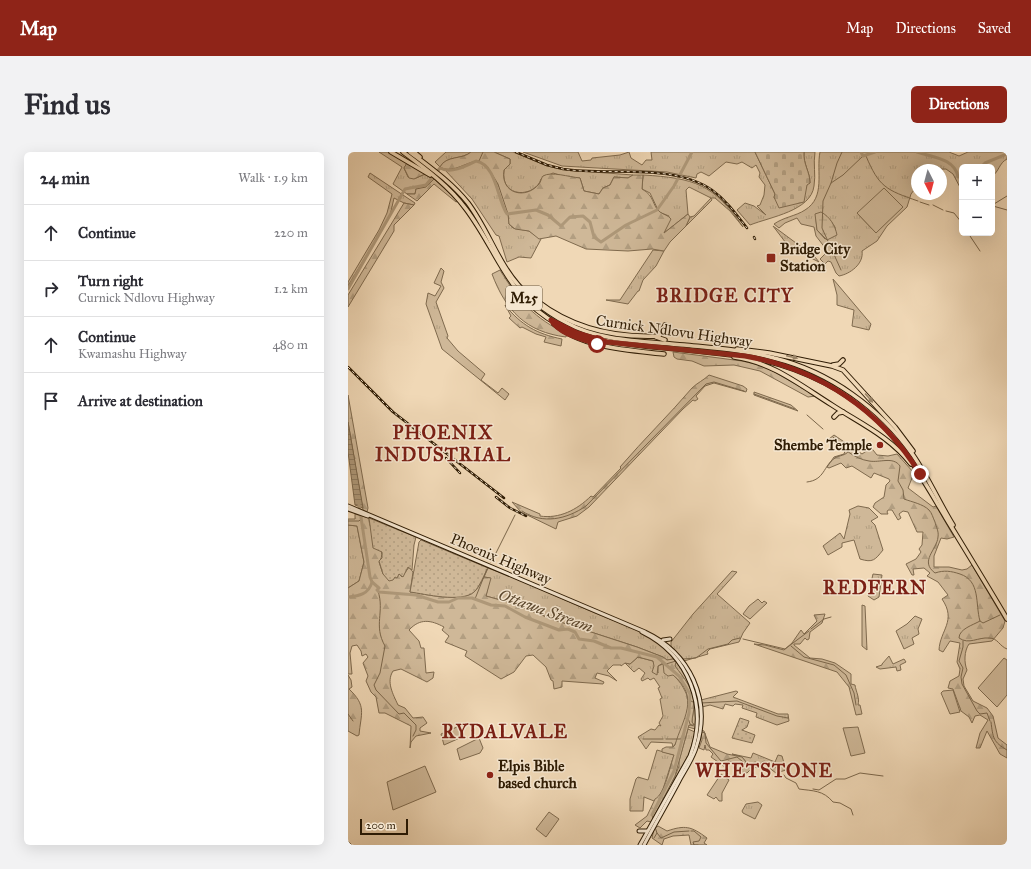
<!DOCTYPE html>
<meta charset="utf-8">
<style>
body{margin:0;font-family:"IM FELL Great Primer",serif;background:#f2f2f3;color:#2b2b33}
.controls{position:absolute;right:12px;top:12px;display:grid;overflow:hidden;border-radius:6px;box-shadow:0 4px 16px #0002}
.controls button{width:36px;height:36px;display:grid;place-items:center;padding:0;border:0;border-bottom:1px solid #e1e1e2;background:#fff;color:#2b2b33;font:20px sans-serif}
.compass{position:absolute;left:563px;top:12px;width:36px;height:36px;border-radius:50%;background:#fff;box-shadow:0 4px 16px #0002;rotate:174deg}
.scale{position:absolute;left:12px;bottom:10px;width:48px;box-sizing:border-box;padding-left:4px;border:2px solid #2f1c04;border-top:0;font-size:11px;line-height:14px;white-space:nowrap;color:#2f1c04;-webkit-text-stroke:3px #f5e6d0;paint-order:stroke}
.stop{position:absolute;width:12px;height:12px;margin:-9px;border:3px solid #8f2418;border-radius:50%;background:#fff}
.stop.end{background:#8f2418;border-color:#fff;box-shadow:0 1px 4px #0008}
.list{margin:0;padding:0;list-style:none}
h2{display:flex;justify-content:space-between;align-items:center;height:52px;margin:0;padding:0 16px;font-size:17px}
h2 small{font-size:13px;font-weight:400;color:#7c7c81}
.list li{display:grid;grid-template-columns:26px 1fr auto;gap:12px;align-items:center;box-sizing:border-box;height:56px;padding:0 16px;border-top:1px solid #e1e1e2}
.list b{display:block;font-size:15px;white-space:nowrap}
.list p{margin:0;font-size:13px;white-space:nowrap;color:#7c7c81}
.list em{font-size:13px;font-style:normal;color:#7c7c81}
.icon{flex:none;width:22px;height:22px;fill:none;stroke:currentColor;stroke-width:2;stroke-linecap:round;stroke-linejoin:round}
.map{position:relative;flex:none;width:659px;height:693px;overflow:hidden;border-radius:6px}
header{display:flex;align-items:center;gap:24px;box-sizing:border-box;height:56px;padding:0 20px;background:#8f2418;color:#fff}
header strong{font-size:19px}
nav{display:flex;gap:22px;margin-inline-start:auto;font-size:14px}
.intro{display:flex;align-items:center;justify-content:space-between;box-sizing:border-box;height:96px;padding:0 24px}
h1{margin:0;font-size:28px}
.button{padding:10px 18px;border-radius:6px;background:#8f2418;color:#fff;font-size:14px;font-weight:700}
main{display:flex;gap:24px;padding:0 24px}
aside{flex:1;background:#fff;border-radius:6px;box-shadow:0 4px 16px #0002}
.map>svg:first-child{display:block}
.grass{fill:url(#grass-tufts);stroke:#7f6a4e;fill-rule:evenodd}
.forest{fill:url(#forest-firs);stroke:#7f6a4e}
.wetland{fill:url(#wetland-marsh);stroke:#7f6a4e}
.cemetery{fill:url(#cemetery-stones);stroke:#7f6a4e}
.park{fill:url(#park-dots);stroke:#7f6a4e}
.pitch{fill:#cfb898;stroke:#7f6a4e}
.water{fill:url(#water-rules);stroke:#7b664a}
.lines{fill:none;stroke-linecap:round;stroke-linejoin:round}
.stream{stroke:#7b664a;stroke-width:1}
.river{stroke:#ae9879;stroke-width:3}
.secondary-casing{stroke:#2f1c04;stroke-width:5}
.primary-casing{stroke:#2f1c04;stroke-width:5.5}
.secondary{stroke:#f5e6d0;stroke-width:3}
.primary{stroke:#f0d8b6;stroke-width:3.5}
.rail-casing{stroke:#2f1c04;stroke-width:2.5}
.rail{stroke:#f5e6d0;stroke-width:1;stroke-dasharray:3;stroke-linecap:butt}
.oneway{fill:#998366}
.route{stroke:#8f2418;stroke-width:5}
.poi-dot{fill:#8f2418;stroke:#f5e6d0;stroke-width:1.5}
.labels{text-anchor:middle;stroke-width:3;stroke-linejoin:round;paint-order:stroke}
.shield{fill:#f5e6d0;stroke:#6a5941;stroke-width:1}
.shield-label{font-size:14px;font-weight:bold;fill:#2f1c04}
.poi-label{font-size:15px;font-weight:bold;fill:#2f1c04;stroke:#f5e6d0;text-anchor:start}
.street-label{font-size:15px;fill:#2f1c04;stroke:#f5e6d0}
.water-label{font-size:16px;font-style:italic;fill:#5b472d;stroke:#f5e6d0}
.district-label{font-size:19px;font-weight:bold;letter-spacing:1px;fill:#7a1f14;stroke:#f5e6d0}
</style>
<header>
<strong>Map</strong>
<nav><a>Map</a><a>Directions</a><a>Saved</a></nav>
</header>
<div class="intro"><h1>Find us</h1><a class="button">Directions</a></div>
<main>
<aside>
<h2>24 min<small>Walk · 1.9 km</small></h2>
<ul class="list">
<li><svg class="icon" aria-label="ahead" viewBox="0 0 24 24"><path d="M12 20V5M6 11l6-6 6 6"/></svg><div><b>Continue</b></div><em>220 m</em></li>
<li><svg class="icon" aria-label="right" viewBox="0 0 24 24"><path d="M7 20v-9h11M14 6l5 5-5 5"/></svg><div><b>Turn right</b><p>Curnick Ndlovu Highway</p></div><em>1.2 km</em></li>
<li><svg class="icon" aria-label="ahead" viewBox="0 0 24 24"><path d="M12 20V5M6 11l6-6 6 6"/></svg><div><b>Continue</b><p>Kwamashu Highway</p></div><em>480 m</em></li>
<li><svg class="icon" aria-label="arrive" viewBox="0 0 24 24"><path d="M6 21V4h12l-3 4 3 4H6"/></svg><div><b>Arrive at destination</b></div></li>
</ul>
</aside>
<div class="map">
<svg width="659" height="693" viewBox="0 0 659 693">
<defs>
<pattern id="grass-tufts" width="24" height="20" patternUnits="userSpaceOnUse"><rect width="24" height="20" fill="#cfb898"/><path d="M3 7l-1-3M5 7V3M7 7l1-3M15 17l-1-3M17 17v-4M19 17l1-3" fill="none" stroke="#b29e81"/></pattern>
<pattern id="forest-firs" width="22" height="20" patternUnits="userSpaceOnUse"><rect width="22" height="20" fill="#cfb898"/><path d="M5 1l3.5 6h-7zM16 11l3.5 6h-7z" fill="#b29e81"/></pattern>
<pattern id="wetland-marsh" width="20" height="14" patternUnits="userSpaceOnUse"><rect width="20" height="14" fill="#cfb898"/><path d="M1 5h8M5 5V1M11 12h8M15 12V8" fill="none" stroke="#b29e81"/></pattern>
<pattern id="cemetery-stones" width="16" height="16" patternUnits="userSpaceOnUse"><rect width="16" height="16" fill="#cfb898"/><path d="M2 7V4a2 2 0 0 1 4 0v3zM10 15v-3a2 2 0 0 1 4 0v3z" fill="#b29e81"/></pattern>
<pattern id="park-dots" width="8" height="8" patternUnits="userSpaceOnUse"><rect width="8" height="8" fill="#cfb898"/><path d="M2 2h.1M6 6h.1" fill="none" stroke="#b29e81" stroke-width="1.8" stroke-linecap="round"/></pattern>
<pattern id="water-rules" width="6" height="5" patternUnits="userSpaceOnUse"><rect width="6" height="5" fill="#ae9879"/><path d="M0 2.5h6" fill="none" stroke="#8e7b61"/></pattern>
</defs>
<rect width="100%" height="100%" fill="#f0d8b6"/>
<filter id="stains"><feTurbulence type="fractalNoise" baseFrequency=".005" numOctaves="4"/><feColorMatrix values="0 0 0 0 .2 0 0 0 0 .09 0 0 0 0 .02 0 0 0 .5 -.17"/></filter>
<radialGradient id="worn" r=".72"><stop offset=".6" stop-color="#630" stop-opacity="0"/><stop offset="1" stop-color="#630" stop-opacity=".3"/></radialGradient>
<!-- grass -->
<g class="grass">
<polygon points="31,0 41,0 59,11 56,16 60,25 68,26 77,22 86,27 78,35 68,37 67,42 59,42 45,32 54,15"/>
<path d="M 98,0 L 123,0 C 114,8 99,3 92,15 L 87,10 Z"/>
<path d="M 146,0 L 165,0 L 199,14 L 219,18 L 285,23 L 280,26 L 266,25 L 262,33 L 255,36 L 251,42 L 236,39 L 232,26 L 218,25 L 205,21 L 193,27 C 188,45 152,48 156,18 L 162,12 L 162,7 Z"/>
<path d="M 175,0 L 230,0 L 234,9 L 243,8 L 244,6 L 272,3 L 281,0 L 283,6 L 294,13 L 298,8 L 304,8 L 303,0 L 407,0 L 427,42 L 426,46 L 443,52 L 455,45 L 459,32 L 462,31 C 462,20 455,12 456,0 L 467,0 C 465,12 468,23 466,34 C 463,59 422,65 402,73 L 389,58 L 397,51 L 406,54 L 418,63 L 409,54 L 412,53 L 416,43 L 417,33 L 411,25 L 412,21 L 408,13 L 404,16 L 394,10 L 389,12 L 378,10 L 361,24 L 353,20 L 349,22 L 348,26 L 319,20 L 214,14 Z"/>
<path d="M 472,0 L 601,0 L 611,4 L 620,0 L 659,0 L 659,7 C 651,11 651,20 644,24 L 644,15 L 614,15 L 614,39 L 605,22 L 598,17 L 569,18 L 569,34 L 563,42 L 559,55 L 539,74 L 529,89 L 514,99 C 516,112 502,122 491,124 L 488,121 L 483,110 L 480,109 L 477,112 L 472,107 L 477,102 L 478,97 L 468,84 L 466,75 L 453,72 L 449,66 L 437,71 L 431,76 L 426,72 C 436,65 448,64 457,58 C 478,45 468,20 472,0 ZM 554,55 L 528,81 L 509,61 ZM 468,67 L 482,68 L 487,75 L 488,83 L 477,87 L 469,78 Z"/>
<path d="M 129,9 C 146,12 162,58 161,72 L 165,76 L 181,79 L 193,87 L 183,106 L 171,105 L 159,110 L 151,84 L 148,83 L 124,47 L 97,18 L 104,18 Z"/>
<polygon points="22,21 67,51 66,53 56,51 46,46 42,64 0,134 0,130 31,78 39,61 44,42 20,25"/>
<path d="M 295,23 C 346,26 366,32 395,75 L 382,59 L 367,46 L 363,46 L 364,48 L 338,74 L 342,65 L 346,64 L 363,46 L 341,35 L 338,38 L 340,62 L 316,81 L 321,64 L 311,60 L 302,41 L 294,37 Z"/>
<polygon points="425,74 467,105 471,110 441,95"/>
<polygon points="305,98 316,99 308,114 295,128 291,139 290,139 280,152 258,148 272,148"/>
<polygon points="93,116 96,119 93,130 96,136 88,150 100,184 99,186 110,199 137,222 133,228 150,241 154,236 161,242 157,248 94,197 78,152 80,141 87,144 93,134 86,131"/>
<polygon points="485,127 523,172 521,178 504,174 506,158 489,153 489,143"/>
<path d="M 510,354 L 521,356 L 530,365 L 523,369 L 527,373 L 535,398 C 527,408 525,411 512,407 L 506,388 L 494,391 L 494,395 L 480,403 L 475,394 L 492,381 L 496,387 L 502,362 L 501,358 Z"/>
<polygon points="0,373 9,374 16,410 11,429 0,436"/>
<path d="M 140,416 C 174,428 207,444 240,458 C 264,469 300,479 318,497 C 339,517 353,548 347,577 L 340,575 L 341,573 L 346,573 L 344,570 C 344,565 346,559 346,554 C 346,537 335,526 327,514 L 328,510 L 325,507 L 319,508 L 315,505 L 289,495 L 206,468 L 163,451 L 138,444 L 142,426 L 136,425 Z"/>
<polygon points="384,419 389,420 369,442 402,471 395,481 391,490 362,497 359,500 360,502 336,509 323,494 323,490 345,462"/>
<polygon points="525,422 534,423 531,445 526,448 520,444"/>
<polygon points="514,453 517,454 519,498 514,494"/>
<polygon points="567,464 574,467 570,477 571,482 564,486 566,492 556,497 548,479 559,472"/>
<polygon points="541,504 545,512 556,507 558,510 552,513 553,518 549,519 548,515 532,517 528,515 534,513 534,512"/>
<path d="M 290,505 L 305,509 L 310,521 L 310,514 L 315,512 C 323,521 332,528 337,539 C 345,553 334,584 325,595 L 324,591 L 303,590 L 298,597 L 290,585 L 303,577 L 307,578 L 311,573 L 313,574 L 311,571 L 315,564 L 312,547 L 314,546 L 310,536 L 312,535 L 306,526 L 302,528 L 300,526 L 294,529 L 293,527 L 297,521 L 291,516 L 286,520 L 277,511 L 282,512 Z"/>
<polygon points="388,539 390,540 385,545 430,562 440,562 441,569 429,573 408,565 409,561 394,556 395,553 387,552 385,554 377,552 375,557 362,553 354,555 353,548"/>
<polygon points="340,577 347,580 342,600 322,637 331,614 331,609"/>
<polygon points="309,598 326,603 315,637 311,645 306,649 296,645 295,659 282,659 282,647 288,627 290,625 300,628"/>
<polygon points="405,601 427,610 430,603 434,604 438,618 428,621 417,613 411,616 405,615 399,621 393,620 398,610 394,605 384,602 403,606"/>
<polygon points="410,650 414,653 407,667 395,661 394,659 398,652"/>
</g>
<!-- forest -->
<g class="forest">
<path d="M 123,0 L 146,0 L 162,7 L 162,12 L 156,18 C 152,42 178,48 191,32 C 193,30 193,26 195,24 C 203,19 221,25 232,26 L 236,39 L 251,42 L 255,36 L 262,33 L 266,25 L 280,26 L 285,23 L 295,23 L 294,37 C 307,44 304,54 312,60 C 316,63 320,63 323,67 L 316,81 L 340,62 L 342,65 L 338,74 L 322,90 L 316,99 L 304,97 L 280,99 L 238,97 L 208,84 L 191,87 L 181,79 L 167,77 L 161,72 L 160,62 L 150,32 L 139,14 L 129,9 C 116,11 104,22 92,15 C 98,3 114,8 123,0 Z"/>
<polygon points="59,11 77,22 66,27 61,26 56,16"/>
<polygon points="86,27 110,49 108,50 86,32 69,49 59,42 67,42 68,37 78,35"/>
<polygon points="56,51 66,53 46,73 46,79 0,155 0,143"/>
<path d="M 152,118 C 171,149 186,166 219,182 L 218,185 C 178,180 158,159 144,122 Z"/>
<path d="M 157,153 C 173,173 189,182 214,187 L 213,194 L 196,190 L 198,185 L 188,182 L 174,175 L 172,176 L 161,166 L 163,164 Z"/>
<polygon points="325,200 394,209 416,214 468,244 460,245 412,219 386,213 356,214 344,209 329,207 326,205"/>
<path d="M 361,223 L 395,234 L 399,237 L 398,240 L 366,231 L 357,234 L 348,244 L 350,247 L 347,249 L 345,248 L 335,257 L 241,355 L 229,364 L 210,370 L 208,377 L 173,360 L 164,350 L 192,362 L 192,364 C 211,367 229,358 243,344 L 245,345 L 273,316 L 272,315 C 296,287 321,263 344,236 C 349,231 356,228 361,223 Z"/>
<polygon points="406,240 443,253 450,259 406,243"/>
<polygon points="0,243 20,356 19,360 15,358 0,270"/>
<path d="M 486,283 L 514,302 L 520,298 L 521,293 L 529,303 L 540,304 L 549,302 L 566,321 L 560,336 L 585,355 L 588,354 L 606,385 L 599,387 L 593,386 L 586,404 L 586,415 L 601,415 L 614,418 L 619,417 L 624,413 L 657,469 L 655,476 L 644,489 L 621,492 C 616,499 616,511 619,518 L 615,527 L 616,534 L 625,549 L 639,556 L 645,564 L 650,586 L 659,593 L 659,606 L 652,602 L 639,579 L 632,596 L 628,596 L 632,581 L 640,568 L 632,563 L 627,564 L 624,571 L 621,565 L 613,559 L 605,537 L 600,536 L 602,529 L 611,524 L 612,517 L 609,510 L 612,491 L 602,489 L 595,500 L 591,498 C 592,478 609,469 594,447 L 600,443 L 590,430 L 579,424 L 582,421 L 576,416 L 565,417 L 566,423 L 564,423 L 558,412 L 568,407 L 573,400 L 571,397 L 574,393 L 575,380 L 569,380 L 560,360 L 555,359 L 551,362 L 553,366 L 550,368 L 544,358 L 540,358 L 539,360 L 540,362 L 533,362 L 525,355 L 527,351 L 536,345 L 538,333 L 542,329 L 541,327 L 526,321 L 523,326 L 504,314 L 498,316 L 493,311 L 481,316 L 479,315 L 486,305 L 496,302 L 497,299 L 481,287 Z"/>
<path d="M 7,362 L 21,366 C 20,380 41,398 31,410 L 35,422 L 47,424 L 51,422 L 54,425 L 61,415 L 65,420 L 62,440 C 77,442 114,451 126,440 C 129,438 134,428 136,425 L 143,426 L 138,444 L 163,451 L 206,468 L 289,495 L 315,505 L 319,508 L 325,507 L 328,510 L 327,514 C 336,526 346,537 346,554 C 346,559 344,565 344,570 L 346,573 L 341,573 L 327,624 L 303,670 L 299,669 L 292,676 L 287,673 L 299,664 L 307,647 C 317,642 322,614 326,603 L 314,600 L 314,597 L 318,595 L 325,595 L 327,593 C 334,568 353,545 325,523 L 320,524 L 316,521 L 315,511 L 310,514 L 309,523 L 304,520 L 306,514 L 305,509 L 290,505 L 282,512 L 277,511 L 273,514 L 273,513 L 265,513 L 259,519 L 269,529 L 261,524 L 249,521 L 247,526 L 256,530 L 255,532 L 214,529 L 214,535 L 206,537 L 205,529 L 203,528 L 198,515 L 185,503 L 178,504 L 166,520 L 153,527 L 117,504 L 119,499 L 97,490 L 101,484 L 94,478 L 96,475 C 83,468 72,466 61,478 L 71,489 L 73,496 L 76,496 L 78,521 L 86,520 L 85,526 L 79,530 L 53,517 L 45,519 C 38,530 45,542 50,553 L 57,556 L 65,566 L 75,565 L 79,571 L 72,576 L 72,579 L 83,581 L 68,584 L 63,590 L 62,596 L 63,574 L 37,561 L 31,561 L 28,545 L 23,540 L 18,529 L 20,524 L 15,511 L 20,505 L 18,502 L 14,504 L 13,499 L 9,493 L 4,494 L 2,501 L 4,522 L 0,522 L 0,436 L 11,429 L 16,410 L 9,374 L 0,373 L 0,367 L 7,367 Z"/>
<path d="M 477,462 L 474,471 L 462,480 L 461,487 L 459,488 L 457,486 L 452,492 L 446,492 L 446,493 L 462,506 L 474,507 L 487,511 L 503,522 L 503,532 L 507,533 C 508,540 512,546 510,553 L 512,553 L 514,562 L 508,563 L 501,535 L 489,520 L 406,492 L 417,493 L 436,498 L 444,491 L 453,478 L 456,482 L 469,469 L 466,463 Z"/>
<path d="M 0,523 L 3,528 L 4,535 L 1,537 C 19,554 13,561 11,583 L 9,584 L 0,579 Z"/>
<polygon points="353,578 356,579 362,595 379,602 394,605 398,610 395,613 380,609 377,615 363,605 365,602 361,598 358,598 357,593 356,598 351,596 354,588"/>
<path d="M 310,674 L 319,679 C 337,673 343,674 359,686 L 356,691 L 359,693 L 343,693 L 341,683 L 325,684 L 316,687 L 314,693 L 304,686 L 306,677 Z"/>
</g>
<!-- wetland -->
<path class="wetland" d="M 473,60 C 482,65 487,73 489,83 L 479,88 L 469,78 L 467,62 Z"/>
<!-- cemetery -->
<path class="cemetery" d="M 407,0 L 456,0 C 455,12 462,20 462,31 L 459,33 L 456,50 L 431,56 L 426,45 L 427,42 Z"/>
<!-- park -->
<g class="park">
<polygon points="21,366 68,385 66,393 64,418 60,415 55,425 51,422 49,426 47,425 45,428 41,429 35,422 31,409 34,406 34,400 25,396"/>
<path d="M 73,388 L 140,416 C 137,421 131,436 126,440 C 113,451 77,442 62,440 L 71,390 Z"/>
<polygon points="392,566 401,569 399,575 394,578 407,583 404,591 384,586"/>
</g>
<!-- pitch -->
<g class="pitch">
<polygon points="536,36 555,55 528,81 509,61"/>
<polygon points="410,447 414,451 416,449 419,451 402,467 395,462 401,454"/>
<polygon points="656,506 659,508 659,543 649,555 630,536"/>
<polygon points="605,538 612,560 602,562 593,541 595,539"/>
<polygon points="109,575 114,585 96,593 93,582"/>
<polygon points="510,575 517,601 503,604 495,576"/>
<polygon points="131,586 135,596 132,601 112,608 109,597"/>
<polygon points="77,614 88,640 45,658 39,630"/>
<polygon points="373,622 381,628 374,641 374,649 371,649 368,645 366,647 359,643"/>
<polygon points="201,660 211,667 198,685 188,677"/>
</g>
<!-- water -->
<polygon class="water" points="0,270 15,356 7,353 0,300"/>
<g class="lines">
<!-- stream -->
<g class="stream">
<path d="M 518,4 C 531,35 538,38 570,49"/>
<polyline points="128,9 131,9 135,0"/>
<polyline points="613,25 614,27"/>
<polyline points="483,31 489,11 494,0"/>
<polyline points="572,50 581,53"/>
<polyline points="645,52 645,54 659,58"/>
<polyline points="646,52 659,44"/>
<polyline points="585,53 595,58"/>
<polyline points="598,59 606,61 614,71"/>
<polyline points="620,81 632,99"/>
<polyline points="493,118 474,76 475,49 483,31 495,23 515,4"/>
<polyline points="406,242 447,257"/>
<polyline points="459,263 475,277"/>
<path d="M 485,285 C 493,296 507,307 521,309 C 532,311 545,304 552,314 L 550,329 L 555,338 L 556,347 C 564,350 575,352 581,358 C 584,361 585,366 587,370 C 588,375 591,379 590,385 C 589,398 571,409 587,421 C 596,418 603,419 612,422 C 633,429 627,452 632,469 C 625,473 611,477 611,486 C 621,493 630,485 641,486 C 650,486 651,494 659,497"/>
<path d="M 459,330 C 477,328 475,314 487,306 C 492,303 497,304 501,299"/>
<path d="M 174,359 C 195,373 219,367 238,354 L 358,232 L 366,230 L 396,239"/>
<polyline points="0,369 11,369 13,367"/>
<polyline points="148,401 167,363"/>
<polyline points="143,410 144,409"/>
<path d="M 30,439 C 37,460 25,473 37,494 L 32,521 L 26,533 L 28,538 L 51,562 L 56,561 L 68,573 L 68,578 L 65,584"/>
<polyline points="127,447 139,417"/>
<polyline points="632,469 635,471 652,463"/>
<polyline points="463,477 476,467 483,465"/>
<polyline points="395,487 437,497 461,479"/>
<polyline points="615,489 615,495 611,509 615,516 613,525 614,532 629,559 632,562 639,561 642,569"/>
<polyline points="443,494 456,505 486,513 498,523 506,541 508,553"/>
<polyline points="335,507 348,506 360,497 380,492 384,488 392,486"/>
<polyline points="318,512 328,509"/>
<polyline points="343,549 347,551"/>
<polyline points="353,551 389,549 429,564 440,566"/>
<polyline points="0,562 5,569"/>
<polyline points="340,566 342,572 345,574"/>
<path d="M 643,570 C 645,586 645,590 659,598"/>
<polyline points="354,580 357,581 358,591 373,609 389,605 400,614 407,610 412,612 416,609 429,616"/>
<polyline points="295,587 315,587"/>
<polyline points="318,587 335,587"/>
<path d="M 436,623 L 438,626 L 448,631 L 451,637 C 465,639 475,638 485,650 L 492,651 L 503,657 L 505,663"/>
<polyline points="465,637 471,638 488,627 497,627 512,621 535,624"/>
<polyline points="304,663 305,666"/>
<polyline points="343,679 346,679 353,685 351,689 345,690 346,693 350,693"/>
<polyline points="309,681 313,686 326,680 341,679"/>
<polyline points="306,686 309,681 307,675"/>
<polyline points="0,689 4,693"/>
</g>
<!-- river -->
<g class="river">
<polyline points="513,0 515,4 527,0"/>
<path d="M 569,0 C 583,5 607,6 610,25 L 614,25"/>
<polyline points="633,15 637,11 659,2"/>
<path d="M 0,137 L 57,37 L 78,33 L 92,16 C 103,22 118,14 128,9 C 149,13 149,48 159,62 L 188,58 L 200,63 L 213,74 L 222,65 L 235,64 L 242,70 L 246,85 L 253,90 L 278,73 L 309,58 L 326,34 L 344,0"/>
<polyline points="11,352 22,425 24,430 31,436 29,438 31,440 68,443 90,450 101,450 110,446 124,446 143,453 157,454 177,465 211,478 220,477 227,480 231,487 246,489 263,496 273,496 309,505 331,524 342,542 341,561 326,619 304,663"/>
<path d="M 0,445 C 11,444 21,442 24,430"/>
</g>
<!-- secondary casing -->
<g class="secondary-casing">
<g id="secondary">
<path d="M 0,354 L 297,480 C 342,501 364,548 348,596 C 344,608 337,618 331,629 C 320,650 307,672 296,693"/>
<polyline points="0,357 20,364"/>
<polyline points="315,488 322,487"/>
<polyline points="291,679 299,679"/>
<path d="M 292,693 L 342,604 C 361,555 341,503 294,480"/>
</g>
</g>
<!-- primary casing -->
<g class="primary-casing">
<g id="primary">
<polyline points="43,0 82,23"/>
<path d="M 55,0 C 78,17 101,34 118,57 C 151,101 159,145 211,173 C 241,189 273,191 306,195 C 332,197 358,200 384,203 C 449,210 511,241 552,293 C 569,316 583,341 598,366 C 618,399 639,433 659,467"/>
<path d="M 62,0 C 83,16 104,31 120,51 C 135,71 144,94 157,115 C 172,139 194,158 219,171 C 253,190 298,189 336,193 C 366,196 397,198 426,206 C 482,220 532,256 565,303 C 580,325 591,350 605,373"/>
<polyline points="66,0 72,5"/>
<path d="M 189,149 C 224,176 267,186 311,184 L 317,173"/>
<path d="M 206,172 C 234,196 280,198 316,202"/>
<polyline points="308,185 317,188"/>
<polyline points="389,197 421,201 484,214 495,218 547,275 565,299"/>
<path d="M 386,205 C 424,210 452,233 484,253 C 513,272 541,284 563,312"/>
<polyline points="485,213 491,212 495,208"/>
<polyline points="486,265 490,261 495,260"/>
</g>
</g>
<!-- secondary -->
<use href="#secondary" class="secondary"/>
<!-- primary -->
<use href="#primary" class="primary"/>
<!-- rail casing -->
<g class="rail-casing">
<g id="rail">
<path d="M 168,0 L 199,13 L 215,17 C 260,24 326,11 364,38 C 378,48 388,62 399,76"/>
<polyline points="406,85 407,87"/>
<polyline points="0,215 45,260 156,346"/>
<polyline points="98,306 112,321"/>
<polyline points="148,345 162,356 178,364"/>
</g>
</g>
<!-- rail -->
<use href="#rail" class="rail"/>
</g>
<!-- one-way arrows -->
<defs><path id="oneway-solid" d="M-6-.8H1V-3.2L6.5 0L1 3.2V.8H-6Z"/></defs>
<g class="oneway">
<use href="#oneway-solid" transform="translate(444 205) rotate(13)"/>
<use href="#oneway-solid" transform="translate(521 246) rotate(49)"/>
</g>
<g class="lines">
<!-- route -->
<path class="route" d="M 249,192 C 234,187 211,182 203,168 L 229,181 L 259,190 L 397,204 C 471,217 533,258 572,322"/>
</g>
<!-- markers -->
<g class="poi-dot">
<rect x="418" y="101" width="10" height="10" rx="2"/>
<circle cx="532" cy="293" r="4"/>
<circle cx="142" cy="623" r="4"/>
</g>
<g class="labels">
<!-- shield labels -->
<rect class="shield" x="158" y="134" width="36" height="24" rx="3"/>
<g class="shield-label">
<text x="176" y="151">M25</text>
</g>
<!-- poi labels -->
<g class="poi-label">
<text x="432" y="102">Bridge City<tspan x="432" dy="17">Station</tspan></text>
<text x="524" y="298" text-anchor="end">Shembe Temple</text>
<text x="150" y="619">Elpis Bible<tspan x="150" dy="17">based church</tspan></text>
</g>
<!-- street labels -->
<g class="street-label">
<text transform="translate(326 179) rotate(8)" y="5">Curnick Ndlovu Highway</text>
<text transform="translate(153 407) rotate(23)" y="5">Phoenix Highway</text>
</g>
<!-- water labels -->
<g class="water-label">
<text transform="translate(198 458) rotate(20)" y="6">Ottawa Stream</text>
</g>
<!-- district labels -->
<g class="district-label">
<text x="377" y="150">BRIDGE CITY</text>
<text x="95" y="287">PHOENIX<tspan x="95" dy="22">INDUSTRIAL</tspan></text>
<text x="527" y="442">REDFERN</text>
<text x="157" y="586">RYDALVALE</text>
<text x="416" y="625">WHETSTONE</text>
</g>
</g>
<rect width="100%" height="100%" filter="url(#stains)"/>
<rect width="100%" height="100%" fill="url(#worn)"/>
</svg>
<div class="controls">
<button>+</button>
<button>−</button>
</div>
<svg class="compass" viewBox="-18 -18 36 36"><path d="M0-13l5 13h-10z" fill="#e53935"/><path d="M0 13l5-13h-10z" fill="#7c7c81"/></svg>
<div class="scale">200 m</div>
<div class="stop" style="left:249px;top:192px"></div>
<div class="stop end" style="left:572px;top:322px"></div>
</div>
</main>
